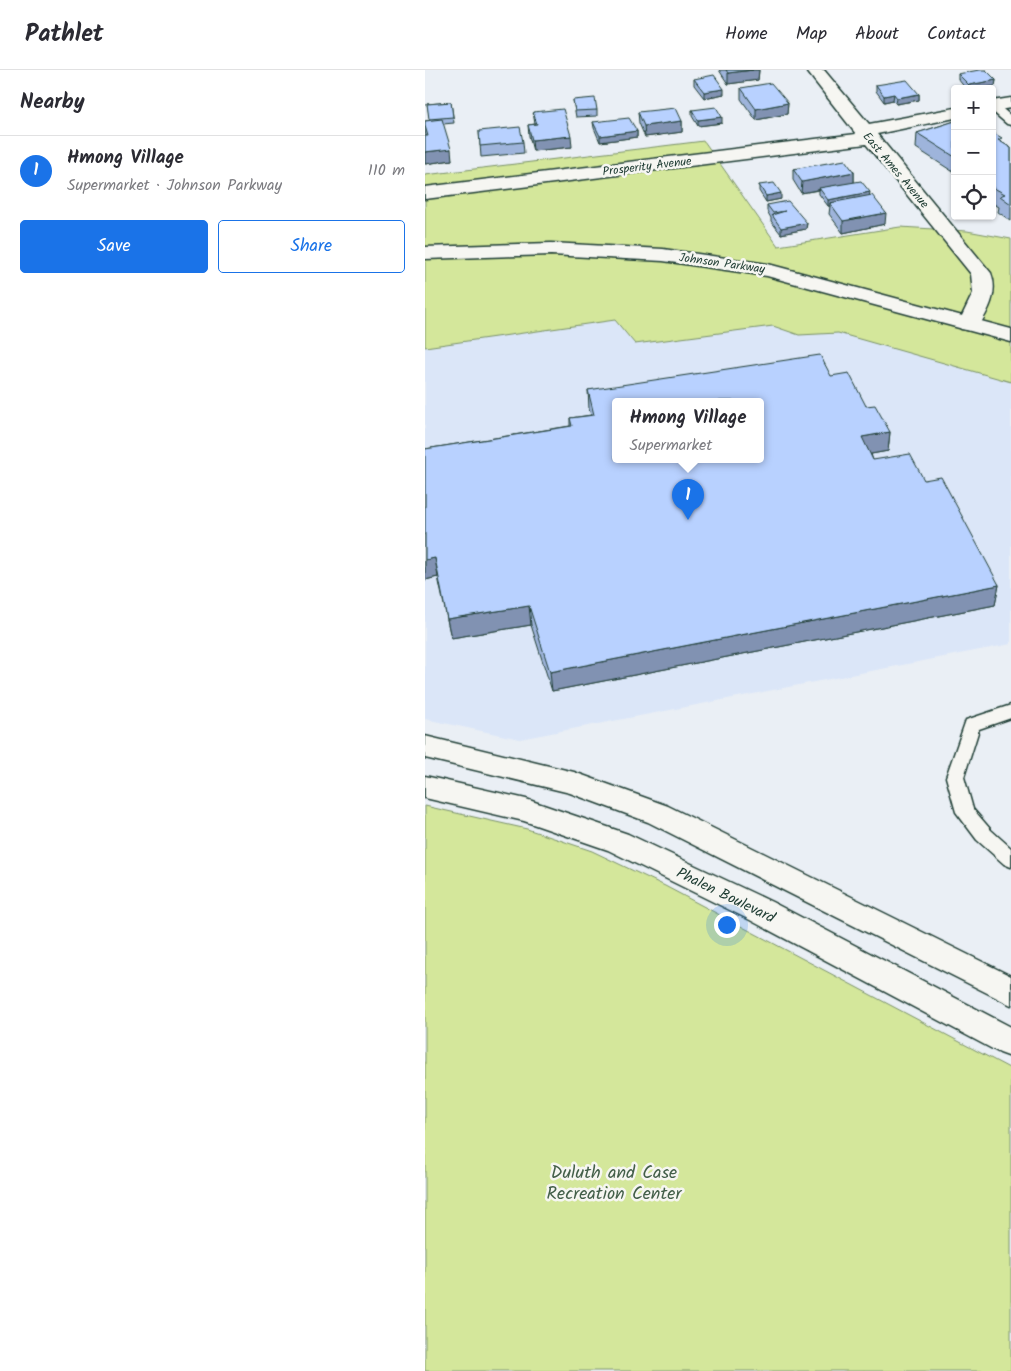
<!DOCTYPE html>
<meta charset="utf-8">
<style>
body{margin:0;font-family:Kalam,sans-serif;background:#f2f2f3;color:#2b2b33}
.controls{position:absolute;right:15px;top:15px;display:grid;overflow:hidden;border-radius:5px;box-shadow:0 1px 4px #0004}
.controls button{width:45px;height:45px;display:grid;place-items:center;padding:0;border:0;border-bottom:1px solid #e1e1e2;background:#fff;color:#2b2b33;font:25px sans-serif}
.you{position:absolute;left:301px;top:854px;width:18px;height:18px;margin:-12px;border:4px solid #fff;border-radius:50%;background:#1a73e8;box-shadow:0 0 0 8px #1a73e833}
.badge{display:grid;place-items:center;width:32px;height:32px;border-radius:50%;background:#1a73e8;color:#fff;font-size:16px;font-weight:700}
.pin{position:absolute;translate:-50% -41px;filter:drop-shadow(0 1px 2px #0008)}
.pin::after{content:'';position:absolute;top:26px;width:18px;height:15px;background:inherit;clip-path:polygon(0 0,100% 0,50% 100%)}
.popup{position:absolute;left:187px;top:328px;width:152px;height:65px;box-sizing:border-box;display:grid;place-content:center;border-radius:5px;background:#fff;filter:drop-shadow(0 1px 4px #0005);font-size:16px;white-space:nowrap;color:#7c7c81}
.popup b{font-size:19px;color:#2b2b33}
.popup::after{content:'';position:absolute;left:50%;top:100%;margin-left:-10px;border:10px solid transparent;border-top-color:#fff}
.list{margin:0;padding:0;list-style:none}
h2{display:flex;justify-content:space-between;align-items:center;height:65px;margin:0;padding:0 20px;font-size:21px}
h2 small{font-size:16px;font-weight:400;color:#7c7c81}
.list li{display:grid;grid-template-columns:32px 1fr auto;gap:15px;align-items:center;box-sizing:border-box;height:70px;padding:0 20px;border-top:1px solid #e1e1e2}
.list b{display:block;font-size:19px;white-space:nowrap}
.list p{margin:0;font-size:16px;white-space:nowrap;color:#7c7c81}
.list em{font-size:16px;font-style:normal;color:#7c7c81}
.actions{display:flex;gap:10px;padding:15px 20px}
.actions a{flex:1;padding:11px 0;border:1px solid #1a73e8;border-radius:5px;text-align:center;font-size:18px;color:#1a73e8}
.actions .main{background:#1a73e8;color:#fff}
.icon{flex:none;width:28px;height:28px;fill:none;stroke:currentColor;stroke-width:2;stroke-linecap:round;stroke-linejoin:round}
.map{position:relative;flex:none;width:586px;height:1301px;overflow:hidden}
header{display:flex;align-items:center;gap:30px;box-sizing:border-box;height:70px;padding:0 25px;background:#fff;border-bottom:1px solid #e1e1e2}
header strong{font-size:24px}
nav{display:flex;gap:28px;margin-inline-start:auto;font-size:18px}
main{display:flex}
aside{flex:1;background:#fff}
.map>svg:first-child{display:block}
.built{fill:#dbe6f8;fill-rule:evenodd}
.green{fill:#d4e79b;stroke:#7a9268}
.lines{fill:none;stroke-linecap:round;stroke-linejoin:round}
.lane-casing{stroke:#1f3d34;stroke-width:3}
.street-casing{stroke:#1f3d34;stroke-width:3}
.secondary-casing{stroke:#1f3d34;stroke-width:3}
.lane{fill:#f6f6f2;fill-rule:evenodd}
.street{fill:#f6f6f2;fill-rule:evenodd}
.secondary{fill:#f6f6f2;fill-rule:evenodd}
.wall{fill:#9eb4db;stroke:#1f3d34}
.shaded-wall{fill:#8192b2;stroke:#1f3d34}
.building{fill:#b8d1ff;stroke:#1f3d34;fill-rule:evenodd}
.labels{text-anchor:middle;stroke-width:5;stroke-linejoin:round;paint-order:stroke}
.far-street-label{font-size:12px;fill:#1f3d34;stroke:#f6f6f2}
.street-label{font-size:15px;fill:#1f3d34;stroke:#f6f6f2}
.near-park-label{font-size:18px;fill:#435f49;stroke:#f6f6f2}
</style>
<header>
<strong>Pathlet</strong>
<nav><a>Home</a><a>Map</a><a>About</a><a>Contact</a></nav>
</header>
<main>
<aside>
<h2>Nearby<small></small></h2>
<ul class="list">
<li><span class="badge">1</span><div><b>Hmong Village</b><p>Supermarket · Johnson Parkway</p></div><em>110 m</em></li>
</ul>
<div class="actions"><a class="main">Save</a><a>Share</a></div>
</aside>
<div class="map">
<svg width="586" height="1301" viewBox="0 0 586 1301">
<rect width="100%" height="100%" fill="#eaeff5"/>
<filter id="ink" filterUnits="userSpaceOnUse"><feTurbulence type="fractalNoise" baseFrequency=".02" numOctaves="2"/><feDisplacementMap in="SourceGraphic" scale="10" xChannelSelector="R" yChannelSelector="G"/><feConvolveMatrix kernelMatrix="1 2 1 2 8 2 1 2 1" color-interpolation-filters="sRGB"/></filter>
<g filter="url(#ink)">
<!-- built -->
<path class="built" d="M 0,197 L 586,288 L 586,574 L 95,669 L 0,649 ZM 190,331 L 336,331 L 336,389 L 190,389 Z"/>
<!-- green -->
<g class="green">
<polygon points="279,71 353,176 475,157 542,161 586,169 586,312 413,263 374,265 348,256 210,274 190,250 0,277 0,105"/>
<polygon points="0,736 102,759 167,781 240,816 586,999 586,1301 0,1301"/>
</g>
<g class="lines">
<!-- lane casing -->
<g class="lane-casing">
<g id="lane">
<polygon points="567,33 572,34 586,46 586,55 582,54 567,41"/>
<polygon points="586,635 586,648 554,659 539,707 548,739 566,760 586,778 586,797 579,794 552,770 531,742 521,707 541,650"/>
</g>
</g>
<!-- street casing -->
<g class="street-casing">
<g id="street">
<path d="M 381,0 L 399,0 L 444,54 L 530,38 L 530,48 L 452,64 L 566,203 C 574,223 563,242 552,259 L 544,260 L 536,259 L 533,254 L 548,223 L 546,204 L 441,74 L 0,129 L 0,117 L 431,64 Z"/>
<polygon points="586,28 586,38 567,41 567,31"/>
</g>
</g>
<!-- secondary casing -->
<g class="secondary-casing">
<g id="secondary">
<polygon points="126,173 238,179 343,194 586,259 586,272 342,206 238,191 126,185 0,189 0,177"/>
<polygon points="0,666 149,702 243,736 586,906 586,935 223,752 145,723 0,688"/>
<polygon points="0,706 101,729 203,764 347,832 586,957 586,987 575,983 325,850 183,780 99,751 0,728"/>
</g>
</g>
<!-- lane -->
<use href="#lane" class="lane"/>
<!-- street -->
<use href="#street" class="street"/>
<!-- secondary -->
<use href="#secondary" class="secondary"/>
</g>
<!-- wall -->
<g class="wall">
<polygon points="294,0 334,0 333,10 303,14"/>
<polygon points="533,4 571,10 570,16 554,19 541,19 533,9"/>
<polygon points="269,9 299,24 279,28 269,15"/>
<polygon points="451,15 494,24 494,30 471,34 468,30 459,32 451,21"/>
<polygon points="316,18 363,33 362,44 331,50 316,29"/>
<polygon points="148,30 172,40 172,46 151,47"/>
<polygon points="26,32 29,53 18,54 27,90 0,94 0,66 1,66 0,61 0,51 5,50 2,34"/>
<polygon points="267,40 297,53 273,56 267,46"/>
<polygon points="108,42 147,77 108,81 104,66 103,55 110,54"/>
<polygon points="213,42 257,51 257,62 220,67 214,53"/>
<polygon points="530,51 530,103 491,78 492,63"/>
<polygon points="168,52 212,61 212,67 175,72 169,58"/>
<polygon points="54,61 98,72 99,83 56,87"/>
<polygon points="567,62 576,72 586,78 586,151 573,142 574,137 567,133"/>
<polygon points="368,99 429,102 429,112 444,125 460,154 418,163 404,144 405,136 403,136 394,124 394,120 376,123 368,110"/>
<polygon points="334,115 356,129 341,132 334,121"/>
<polygon points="342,135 382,153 381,159 356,164 346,151 346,148 342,141"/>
<polygon points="406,306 441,336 465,362 463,381 446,384 448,390 499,410 574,515 570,535 127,621 106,555 26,568 13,507 0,510 0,379 145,356 145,348 166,345 164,339 163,320"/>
</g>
<!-- shaded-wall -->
<g class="shaded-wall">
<polygon points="328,0 334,0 333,10 303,14 303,3"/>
<polygon points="571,10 570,16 554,19 543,19 544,15"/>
<polygon points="299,19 299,24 279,28 279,22"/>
<polygon points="469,24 468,30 459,32 459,26"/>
<polygon points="494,24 494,30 471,34 472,28"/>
<polygon points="363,33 362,44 331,50 331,39"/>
<polygon points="297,47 297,53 273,56 273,50"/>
<polygon points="257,51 257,62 220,67 219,56"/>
<polygon points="212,61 212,67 175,72 175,66"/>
<polygon points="146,66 147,77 108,81 107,70"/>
<polygon points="26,79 27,90 0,94 0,82"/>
<polygon points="429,102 429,113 376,123 377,112"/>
<polygon points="445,122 444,128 405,133 405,136 403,136 403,130"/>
<polygon points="356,123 356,129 341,132 341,126"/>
<polygon points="461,143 460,154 418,163 418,151"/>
<polygon points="382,153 381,159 356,164 356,158"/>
<polygon points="465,362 463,381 435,386 437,367"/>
<polygon points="10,488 13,507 0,510 0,490"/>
<polygon points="574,515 570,535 127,621 125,602"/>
<polygon points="104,536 106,555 26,568 22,549"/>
</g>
<!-- building -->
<g class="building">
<polygon points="301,0 328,0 303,3"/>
<polygon points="554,0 561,0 571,10 544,15 533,4"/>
<polygon points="289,5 299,19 279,22 269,9"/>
<polygon points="482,10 494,24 472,28 469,24 459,26 451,15"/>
<polygon points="346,13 363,33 331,39 316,18"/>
<polygon points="170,28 172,40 150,41 148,30"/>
<polygon points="26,32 28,47 4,49 2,34"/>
<polygon points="291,37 297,47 273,50 267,40"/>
<polygon points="251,38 257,51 219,56 213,42"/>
<polygon points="138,39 146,66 107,70 103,55 112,54 108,42"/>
<polygon points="204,48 212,61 175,66 168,52"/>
<polygon points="17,49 26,79 0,82 0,66 3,66 0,56 0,51"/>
<polygon points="530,51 530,87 492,63"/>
<polygon points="95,57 98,72 55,76 54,61"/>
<polygon points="567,62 577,68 573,70 586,78 586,134 575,126 580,124 567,117"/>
<polygon points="420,90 429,102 377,112 368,99"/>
<polygon points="436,111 445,122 403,130 394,118"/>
<polygon points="349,113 356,123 341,126 334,115"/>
<polygon points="447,125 461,143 418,151 405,133"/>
<polygon points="363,131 382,153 356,158 347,145 360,141 348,143 342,135"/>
<path d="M 395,285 L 406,306 L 424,303 L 441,336 L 450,335 L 465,362 L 437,367 L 448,390 L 485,384 L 499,410 L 516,407 L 574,515 L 125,602 L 104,536 L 22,549 L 10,488 L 0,490 L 0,379 L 147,356 L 145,348 L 169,345 L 163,320 ZM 190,331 L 336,331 L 336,389 L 190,389 Z"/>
</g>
</g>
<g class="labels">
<!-- far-street labels -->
<g class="far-street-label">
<text transform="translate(222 96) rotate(-7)" y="4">Prosperity Avenue</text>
<text transform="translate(471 100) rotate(50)" y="4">East Ames Avenue</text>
<text transform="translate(297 193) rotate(8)" y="4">Johnson Parkway</text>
</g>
<!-- street labels -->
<g class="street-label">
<text transform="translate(301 825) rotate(26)" y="5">Phalen Boulevard</text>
</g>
<!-- near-park labels -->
<g class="near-park-label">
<text x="189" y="1108">Duluth and Case<tspan x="189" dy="21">Recreation Center</tspan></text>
</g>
</g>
</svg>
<div class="controls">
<button>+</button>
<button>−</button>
<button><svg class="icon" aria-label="locate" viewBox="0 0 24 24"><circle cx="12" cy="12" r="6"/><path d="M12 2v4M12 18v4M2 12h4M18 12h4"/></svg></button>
</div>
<div class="you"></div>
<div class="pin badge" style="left:263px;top:450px">1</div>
<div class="popup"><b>Hmong Village</b>Supermarket</div>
</div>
</main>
